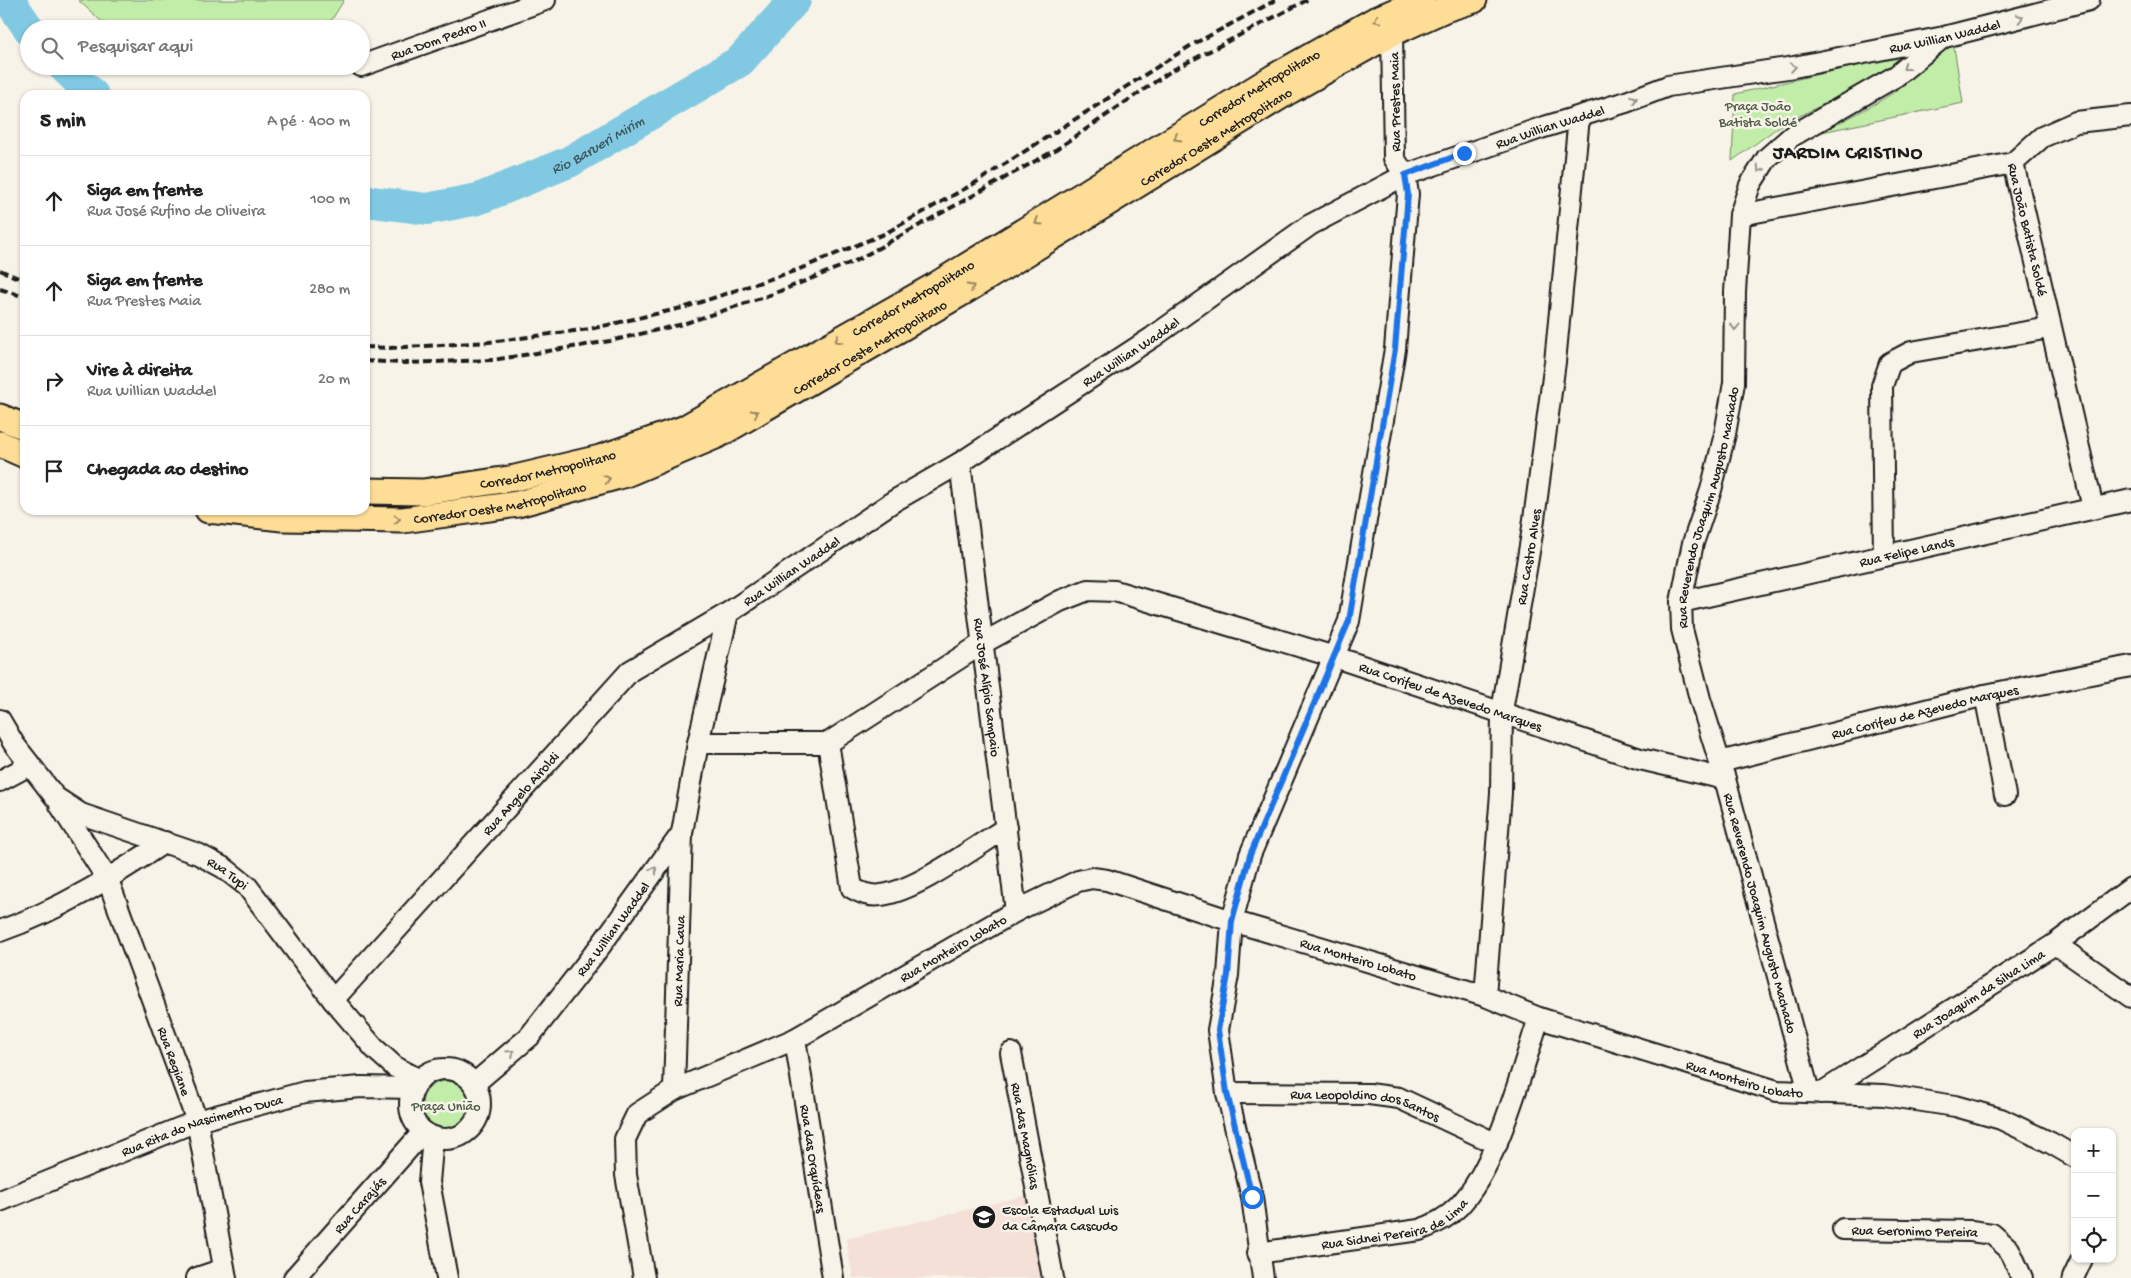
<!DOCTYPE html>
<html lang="pt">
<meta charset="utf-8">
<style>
body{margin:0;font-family:"Gochi Hand",sans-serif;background:#f2f2f2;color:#222}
.controls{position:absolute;right:15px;bottom:15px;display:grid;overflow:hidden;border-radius:10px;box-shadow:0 1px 4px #0004}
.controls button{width:45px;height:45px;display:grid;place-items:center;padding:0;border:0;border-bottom:1px solid #e0e0e0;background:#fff;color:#222;font:25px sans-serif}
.stop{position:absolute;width:15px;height:15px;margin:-11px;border:4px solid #1a73e8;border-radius:50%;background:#fff}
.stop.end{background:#1a73e8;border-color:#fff;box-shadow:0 1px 5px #0008}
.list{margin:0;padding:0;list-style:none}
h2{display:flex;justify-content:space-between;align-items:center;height:65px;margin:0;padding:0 20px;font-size:21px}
h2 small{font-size:16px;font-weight:400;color:#767676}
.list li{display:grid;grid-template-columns:32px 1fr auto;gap:15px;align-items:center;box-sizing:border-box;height:90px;padding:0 20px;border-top:1px solid #e0e0e0}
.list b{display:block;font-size:19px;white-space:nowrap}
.list p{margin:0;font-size:16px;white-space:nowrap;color:#767676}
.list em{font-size:16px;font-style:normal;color:#767676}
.icon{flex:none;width:28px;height:28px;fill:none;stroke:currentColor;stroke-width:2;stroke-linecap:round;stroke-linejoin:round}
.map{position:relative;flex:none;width:2131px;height:1278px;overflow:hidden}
.search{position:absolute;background:#fff;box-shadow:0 1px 4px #0004;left:20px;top:20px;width:350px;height:55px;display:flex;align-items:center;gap:12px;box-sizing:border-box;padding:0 18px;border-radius:28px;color:#767676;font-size:19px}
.panel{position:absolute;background:#fff;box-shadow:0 1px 4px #0004;left:20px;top:90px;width:350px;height:425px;border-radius:15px}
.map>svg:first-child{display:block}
.built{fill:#f4e0d7}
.green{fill:#c2eda9;stroke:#6f8462}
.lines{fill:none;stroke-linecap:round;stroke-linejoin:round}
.river{stroke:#81c9e2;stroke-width:32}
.minor-casing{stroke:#1c1c1c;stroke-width:24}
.major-casing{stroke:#1c1c1c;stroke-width:29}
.minor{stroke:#f7f3e8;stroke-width:20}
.major{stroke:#fedd96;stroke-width:25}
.rail{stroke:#1c1c1c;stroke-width:4;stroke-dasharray:8 4;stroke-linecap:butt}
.oneway{stroke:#94928c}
.oneway2{stroke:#98865f}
.route{stroke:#1a73e8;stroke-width:6}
.labels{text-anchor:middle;stroke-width:5;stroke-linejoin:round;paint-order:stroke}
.street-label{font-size:14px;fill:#1c1c1c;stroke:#f7f3e8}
.park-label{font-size:14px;fill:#4e5b46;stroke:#f7f3e8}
.poi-label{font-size:14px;fill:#1c1c1c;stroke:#f7f3e8;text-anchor:start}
.water-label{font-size:15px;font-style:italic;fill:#3f5961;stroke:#f7f3e8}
.district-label{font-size:19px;font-weight:bold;letter-spacing:1px;fill:#1c1c1c;stroke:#f7f3e8}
</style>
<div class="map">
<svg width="2131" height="1278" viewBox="0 0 2131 1278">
<rect width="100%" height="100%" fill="#f7f3e8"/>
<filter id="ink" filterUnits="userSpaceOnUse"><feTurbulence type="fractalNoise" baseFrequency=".02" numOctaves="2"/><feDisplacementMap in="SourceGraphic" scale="10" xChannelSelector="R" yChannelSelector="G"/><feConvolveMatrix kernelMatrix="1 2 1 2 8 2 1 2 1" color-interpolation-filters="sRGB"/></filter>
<g filter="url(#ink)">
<!-- built -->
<polygon class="built" points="1028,1195 1041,1278 853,1278 846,1239"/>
<!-- green -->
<g class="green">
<polygon points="78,0 344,0 326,29 110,29"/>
<path d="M 1953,41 L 1963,103 L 1822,132 C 1846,119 1872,107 1894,92 C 1915,77 1930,54 1953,41 Z"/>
<polygon points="1894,56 1900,62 1896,69 1781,125 1732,161 1735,94"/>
<polygon points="177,66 302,66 299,72 202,71"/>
<circle cx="446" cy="1105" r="24"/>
</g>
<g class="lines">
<!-- river -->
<g class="river">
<polyline points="9,0 29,29"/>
<polyline points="63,66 93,95"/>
<path id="s1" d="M 365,201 L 427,209 L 478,199 L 569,162 L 740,61 L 795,0"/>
</g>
<!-- minor casing -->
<g class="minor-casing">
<g id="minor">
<path id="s2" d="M 361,66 L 545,0"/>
<polyline points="2013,163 2042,137 2076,122 2131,116"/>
<path id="s3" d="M 1740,215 L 2013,163 L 2093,508"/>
<path id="s4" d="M 960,463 L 1016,911"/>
<polyline points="1884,556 1882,386 1890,363 1911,352 2050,328"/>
<path id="s5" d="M 1681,602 L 2131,500"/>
<polyline points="1985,695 2005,795"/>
<path id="s6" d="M 0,720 L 14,744 L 55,797 L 81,814 L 198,854 L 224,868 L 247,886 L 333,1000 L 375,1049 L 395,1067 L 420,1080"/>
<path id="s7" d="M 698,743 L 828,743 L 983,643 L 1060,601 L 1088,590 L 1115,591 L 1335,657 L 1640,759 L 1725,779"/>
<path d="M 828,743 L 852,888 C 861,893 870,897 881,895 C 918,890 973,848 1006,828"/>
<path id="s8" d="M 1720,762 L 1985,695 L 2131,666"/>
<polyline points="0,781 30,765"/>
<path id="s9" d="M 60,805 L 108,880 L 197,1121 L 226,1278"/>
<path d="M 0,931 C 60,910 112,877 165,842"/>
<polyline points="2055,944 2131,997"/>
<path id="s10" d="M 1485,996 L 1501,793 L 1502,711 L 1532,534 L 1555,362 L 1579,117"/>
<path id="s11" d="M 333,1000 L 630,671 L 728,613"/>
<path id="s12" d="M 795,1039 L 833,1278"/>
<path id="s13" d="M 1011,1053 L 1053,1278"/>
<circle cx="445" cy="1104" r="35"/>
<path id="s14" d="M 474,1084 L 529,1037 L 601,945 L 682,833"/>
<path id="s15" d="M 674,1090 L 682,833 L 698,743 L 728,613 L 894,501 L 960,463 L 1153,337 L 1310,225 L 1405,175 L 1541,128 L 1626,102 L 1668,86 L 1794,67 L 1944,37 L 2089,0"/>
<path id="s16" d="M 1809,1092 L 1725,779 L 1700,699 L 1682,629 L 1681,602 L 1693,543 L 1711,490 L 1725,434 L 1734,383 L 1735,292 L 1740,215 L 1750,185 L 1767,158 L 1792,136 L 1896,76 L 1941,39"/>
<path id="s17" d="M 1227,1093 L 1369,1094 L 1399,1098 L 1497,1144"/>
<path id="s18" d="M 1821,1093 L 2055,944 L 2131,888"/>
<polyline points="433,1137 429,1182 447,1278"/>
<path id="s19" d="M 0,1201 L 197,1121 L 305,1092 L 361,1087 L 414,1088"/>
<path id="s20" d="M 1843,1229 L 1971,1231 L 1992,1234 L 2009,1249 L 2022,1278"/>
<path id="s21" d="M 1258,1253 L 1419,1230 C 1434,1225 1446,1219 1458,1207 C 1497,1168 1521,1072 1539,1018"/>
<polyline points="197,1278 224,1269"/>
<path id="s22" d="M 294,1278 L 423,1132"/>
<path id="s23" d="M 644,1278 L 626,1175 L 625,1139 L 637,1114 L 674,1090 L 795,1039 L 1016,911 L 1078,881 L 1092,878 L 1107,880 L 1232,921 L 1485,996 L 1539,1018 L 1777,1091 L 1884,1095 L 1955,1106 L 2001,1119 L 2051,1143 L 2075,1157"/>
<polyline points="1263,1278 1252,1197 1227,1093 1218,1030 1228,975 1232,921 1250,855 1349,621 1395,349 1408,194 1405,175 1394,158 1392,33"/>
<polyline points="2073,1278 2082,1259"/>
</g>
</g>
<!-- major casing -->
<g class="major-casing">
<g id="major">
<polyline points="0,417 25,427"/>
<polyline points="0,444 25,455"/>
<path id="s24" d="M 365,491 L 423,492 L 515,478 L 600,458 L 683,429 L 936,285 L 1274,77 L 1377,19 L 1422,0"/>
<path id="s25" d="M 208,510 L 282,518 L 403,520 L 518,504 L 626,474 L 718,435 L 965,291 L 1289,91 L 1392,33 L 1445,9 L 1474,0"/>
</g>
</g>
<!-- minor -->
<use href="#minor" class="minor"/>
<!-- major -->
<use href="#major" class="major"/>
<!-- rail -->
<g class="rail">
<polyline points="0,270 25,281"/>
<polyline points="0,289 25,297"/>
<polyline points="365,347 390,348 489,342 590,329 686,307 797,270 886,233 975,183 1190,46 1276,0"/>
<polyline points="365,361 404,363 493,360 610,341 683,324 770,295 855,261 1057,149 1171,71 1307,0"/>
</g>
</g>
<!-- one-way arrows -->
<defs><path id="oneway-chevron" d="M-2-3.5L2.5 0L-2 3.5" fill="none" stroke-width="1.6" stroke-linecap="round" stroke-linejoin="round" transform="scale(1.25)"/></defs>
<g class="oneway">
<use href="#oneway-chevron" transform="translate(2020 18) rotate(-14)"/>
<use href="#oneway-chevron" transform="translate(1793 67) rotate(-9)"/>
<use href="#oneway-chevron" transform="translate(1906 67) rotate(142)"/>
<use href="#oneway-chevron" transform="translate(1634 99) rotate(-21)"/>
<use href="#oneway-chevron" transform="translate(1760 169) rotate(123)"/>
<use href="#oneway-chevron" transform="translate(1735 327) rotate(91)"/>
<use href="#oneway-chevron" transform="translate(654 870) rotate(-53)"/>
<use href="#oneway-chevron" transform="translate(511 1053) rotate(-43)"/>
</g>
<g class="oneway2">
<use href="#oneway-chevron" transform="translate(1377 20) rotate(154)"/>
<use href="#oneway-chevron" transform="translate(1177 138) rotate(149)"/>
<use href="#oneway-chevron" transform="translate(1038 222) rotate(148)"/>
<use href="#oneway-chevron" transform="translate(971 287) rotate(-31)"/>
<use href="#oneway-chevron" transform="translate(838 340) rotate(150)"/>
<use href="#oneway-chevron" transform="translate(755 413) rotate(-30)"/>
<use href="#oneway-chevron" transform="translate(607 479) rotate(-16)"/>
<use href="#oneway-chevron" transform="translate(397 519) rotate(-1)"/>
</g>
</g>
<g class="lines" filter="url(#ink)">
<!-- route -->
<polyline class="route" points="1252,1197 1227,1093 1218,1030 1228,975 1232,921 1250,855 1349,621 1395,349 1408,194 1405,175 1464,153"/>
</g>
<!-- icons -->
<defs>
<g id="school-disc" transform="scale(1.25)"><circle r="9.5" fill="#1c1c1c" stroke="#f7f3e8"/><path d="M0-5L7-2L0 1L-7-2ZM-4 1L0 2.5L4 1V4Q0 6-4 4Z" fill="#fff"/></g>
</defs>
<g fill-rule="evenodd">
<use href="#school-disc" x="984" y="1217"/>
</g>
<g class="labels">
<!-- street labels -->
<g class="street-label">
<text dy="5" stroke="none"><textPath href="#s15" startOffset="1848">Rua Willian Waddel</textPath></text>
<text dy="5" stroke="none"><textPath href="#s2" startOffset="82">Rua Dom Pedro II</textPath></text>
<text dy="5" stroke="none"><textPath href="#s24" startOffset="996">Corredor Metropolitano</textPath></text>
<text transform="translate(1394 102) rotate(-91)" y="5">Rua Prestes Maia</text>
<text dy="5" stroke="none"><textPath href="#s15" startOffset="1442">Rua Willian Waddel</textPath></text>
<text dy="5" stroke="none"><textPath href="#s25" startOffset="1104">Corredor Oeste Metropolitano</textPath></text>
<text dy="5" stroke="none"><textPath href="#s3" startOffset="346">Rua João Batista Soldé</textPath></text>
<text dy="5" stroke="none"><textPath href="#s24" startOffset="591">Corredor Metropolitano</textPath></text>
<text dy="5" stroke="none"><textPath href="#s25" startOffset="699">Corredor Oeste Metropolitano</textPath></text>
<text dy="5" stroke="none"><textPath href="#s15" startOffset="962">Rua Willian Waddel</textPath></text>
<text dy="5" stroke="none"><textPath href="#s24" startOffset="185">Corredor Metropolitano</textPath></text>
<text dy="5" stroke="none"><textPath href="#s25" startOffset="294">Corredor Oeste Metropolitano</textPath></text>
<text dy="5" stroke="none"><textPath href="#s16" startOffset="605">Rua Reverendo Joaquim Augusto Machado</textPath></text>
<text dy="5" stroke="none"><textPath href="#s5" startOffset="231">Rua Felipe Lands</textPath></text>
<text dy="5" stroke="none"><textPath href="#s10" startOffset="442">Rua Castro Alves</textPath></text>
<text dy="5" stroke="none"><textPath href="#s15" startOffset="558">Rua Willian Waddel</textPath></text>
<text dy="5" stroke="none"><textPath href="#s4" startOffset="226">Rua José Alípio Sampaio</textPath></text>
<text dy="5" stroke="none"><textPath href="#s7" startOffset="811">Rua Corifeu de Azevedo Marques</textPath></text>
<text dy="5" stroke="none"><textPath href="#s8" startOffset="211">Rua Corifeu de Azevedo Marques</textPath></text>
<text dy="5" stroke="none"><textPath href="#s11" startOffset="279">Rua Angelo Airoldi</textPath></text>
<text dy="5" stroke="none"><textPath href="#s6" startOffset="285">Rua Tupi</textPath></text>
<text transform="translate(1761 913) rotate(75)" y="5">Rua Reverendo Joaquim Augusto Machado</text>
<text dy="5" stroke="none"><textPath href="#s14" startOffset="209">Rua Willian Waddel</textPath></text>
<text dy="5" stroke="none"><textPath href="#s23" startOffset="526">Rua Monteiro Lobato</textPath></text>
<text dy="5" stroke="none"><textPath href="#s23" startOffset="961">Rua Monteiro Lobato</textPath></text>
<text dy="5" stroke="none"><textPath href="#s15" startOffset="129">Rua Maria Cava</textPath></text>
<text dy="5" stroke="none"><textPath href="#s18" startOffset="186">Rua Joaquim da Silva Lima</textPath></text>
<text dy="5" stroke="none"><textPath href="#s9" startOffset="282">Rua Regiane</textPath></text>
<text dy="5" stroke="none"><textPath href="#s23" startOffset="1366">Rua Monteiro Lobato</textPath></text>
<text dy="5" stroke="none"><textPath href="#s17" startOffset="140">Rua Leopoldino dos Santos</textPath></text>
<text dy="5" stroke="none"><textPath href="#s19" startOffset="216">Rua Rita do Nascimento Duca</textPath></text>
<text dy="5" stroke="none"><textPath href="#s13" startOffset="84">Rua das Magnólias</textPath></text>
<text dy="5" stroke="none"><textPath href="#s12" startOffset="121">Rua das Orquídeas</textPath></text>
<text dy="5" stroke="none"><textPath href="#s22" startOffset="98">Rua Carajás</textPath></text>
<text dy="5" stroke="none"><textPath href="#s21" startOffset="141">Rua Sidnei Pereira de Lima</textPath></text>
<text dy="5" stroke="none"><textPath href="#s20" startOffset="72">Rua Geronimo Pereira</textPath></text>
</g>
<!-- park labels -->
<g class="park-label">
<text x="1758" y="110">Praça João<tspan x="1758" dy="16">Batista Soldé</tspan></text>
<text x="446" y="1110">Praça União</text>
</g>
<!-- poi labels -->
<g class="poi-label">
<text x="1002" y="1214">Escola Estadual Luis<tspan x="1002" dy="16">da Câmara Cascudo</tspan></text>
</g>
<!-- water labels -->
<g class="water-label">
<text dy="5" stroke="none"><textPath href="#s1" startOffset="246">Rio Barueri Mirim</textPath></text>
</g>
<!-- district labels -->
<g class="district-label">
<text x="1848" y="158">JARDIM CRISTINO</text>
</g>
</g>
</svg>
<div class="controls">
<button>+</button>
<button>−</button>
<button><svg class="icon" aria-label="locate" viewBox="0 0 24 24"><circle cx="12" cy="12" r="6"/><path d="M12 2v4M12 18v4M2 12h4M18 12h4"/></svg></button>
</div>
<div class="stop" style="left:1252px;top:1197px"></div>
<div class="stop end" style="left:1464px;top:153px"></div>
<div class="search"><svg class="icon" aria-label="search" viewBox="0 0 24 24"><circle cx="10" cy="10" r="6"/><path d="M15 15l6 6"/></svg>Pesquisar aqui</div>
<section class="panel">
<h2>5 min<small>A pé · 400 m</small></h2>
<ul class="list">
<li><svg class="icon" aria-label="ahead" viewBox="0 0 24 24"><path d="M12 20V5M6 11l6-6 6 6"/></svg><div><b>Siga em frente</b><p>Rua José Rufino de Oliveira</p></div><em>100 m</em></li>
<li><svg class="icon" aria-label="ahead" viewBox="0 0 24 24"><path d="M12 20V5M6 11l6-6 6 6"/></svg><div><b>Siga em frente</b><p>Rua Prestes Maia</p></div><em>280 m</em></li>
<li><svg class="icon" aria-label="right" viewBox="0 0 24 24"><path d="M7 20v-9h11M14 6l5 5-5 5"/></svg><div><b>Vire à direita</b><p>Rua Willian Waddel</p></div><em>20 m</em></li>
<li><svg class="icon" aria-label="arrive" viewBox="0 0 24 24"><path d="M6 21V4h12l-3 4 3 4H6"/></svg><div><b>Chegada ao destino</b></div></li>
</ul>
</section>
</div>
